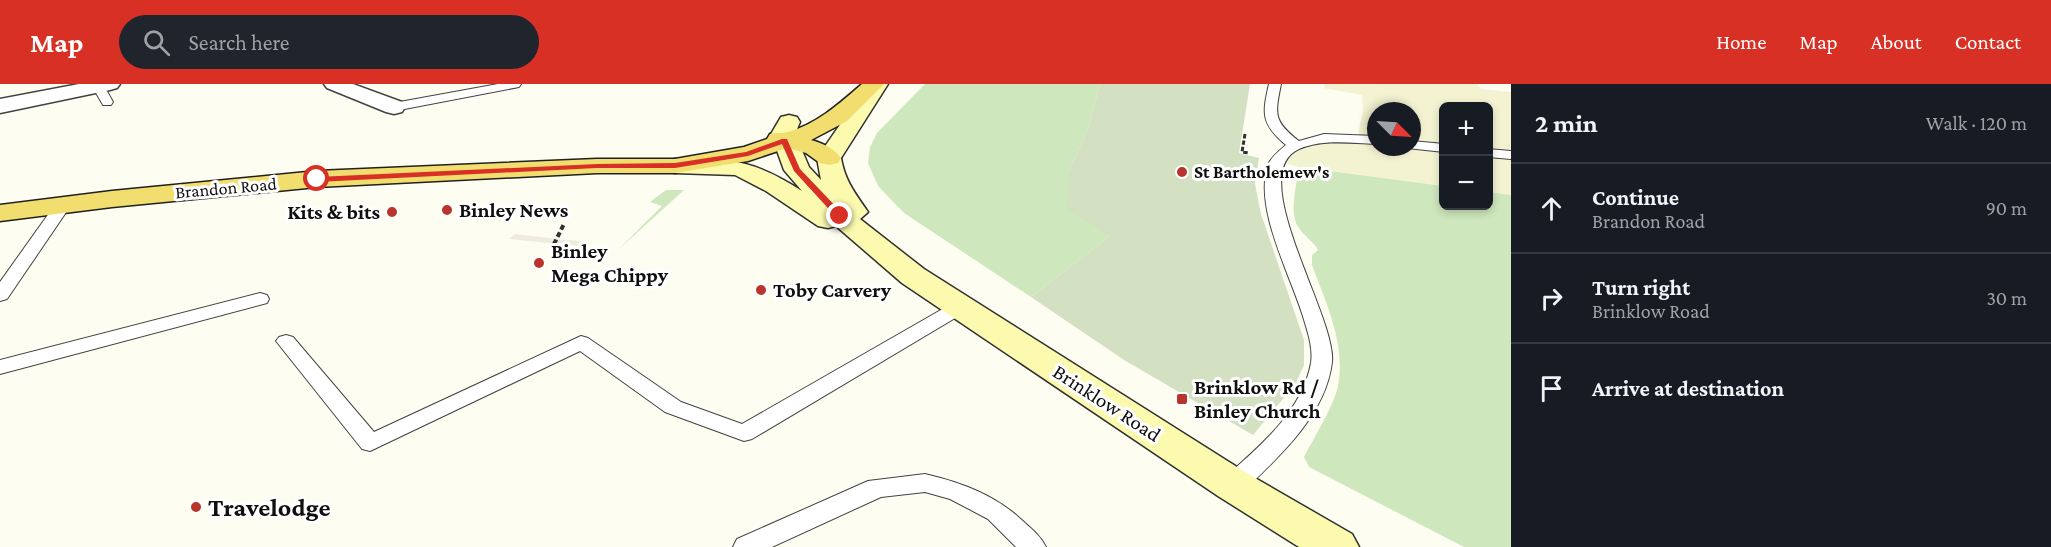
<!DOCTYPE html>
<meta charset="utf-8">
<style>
body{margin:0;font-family:"Crimson Pro",serif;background:#20242c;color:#f1f3f6}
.controls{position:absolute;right:18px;top:18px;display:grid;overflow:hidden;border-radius:9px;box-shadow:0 3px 9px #0003}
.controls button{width:54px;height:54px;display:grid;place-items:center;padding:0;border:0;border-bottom:2px solid #363941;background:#171b24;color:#f1f3f6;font:30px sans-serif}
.compass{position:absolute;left:1367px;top:18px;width:54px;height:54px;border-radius:50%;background:#171b24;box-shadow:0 3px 9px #0003;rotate:114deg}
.stop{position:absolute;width:18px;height:18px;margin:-14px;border:4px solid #d93025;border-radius:50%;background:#fff}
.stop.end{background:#d93025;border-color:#fff;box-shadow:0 2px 6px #0008}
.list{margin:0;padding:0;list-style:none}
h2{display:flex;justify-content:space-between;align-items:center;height:78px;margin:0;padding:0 24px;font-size:26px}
h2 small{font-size:20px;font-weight:400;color:#9ea1a6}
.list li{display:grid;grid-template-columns:39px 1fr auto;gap:18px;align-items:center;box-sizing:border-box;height:90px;padding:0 24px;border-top:2px solid #363941}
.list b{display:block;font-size:22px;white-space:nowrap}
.list p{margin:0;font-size:20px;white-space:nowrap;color:#9ea1a6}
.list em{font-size:20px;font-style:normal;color:#9ea1a6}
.icon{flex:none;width:33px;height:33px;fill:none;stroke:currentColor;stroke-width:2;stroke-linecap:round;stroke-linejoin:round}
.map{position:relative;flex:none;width:1511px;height:463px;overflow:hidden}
header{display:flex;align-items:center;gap:36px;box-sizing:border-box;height:84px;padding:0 30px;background:#d93025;color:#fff}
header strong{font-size:28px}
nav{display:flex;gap:33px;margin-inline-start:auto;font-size:21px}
.search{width:420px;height:54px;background:#20242c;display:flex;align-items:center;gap:15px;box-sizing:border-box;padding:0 21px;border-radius:33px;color:#9ea1a6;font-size:22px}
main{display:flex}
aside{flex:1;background:#171b24}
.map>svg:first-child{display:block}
.farmland{fill:#f3f3d2;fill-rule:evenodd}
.green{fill:#cee7bc}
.cemetery{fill:#d3e0c2}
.plaza{fill:#efecdf}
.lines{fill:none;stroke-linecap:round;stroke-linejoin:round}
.lane-casing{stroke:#424242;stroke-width:2}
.street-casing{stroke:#424242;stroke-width:3}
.secondary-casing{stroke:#313131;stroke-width:3}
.primary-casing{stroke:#202020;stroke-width:3}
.path-far1{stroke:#313131;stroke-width:3;stroke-dasharray:4.5 2;stroke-linecap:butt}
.path{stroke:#313131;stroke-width:4;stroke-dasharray:5 3;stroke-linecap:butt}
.lane{fill:#fff;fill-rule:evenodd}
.street{fill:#fff;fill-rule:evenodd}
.secondary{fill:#fbfaaf;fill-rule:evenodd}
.primary{fill:#f2de6e;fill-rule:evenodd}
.route{fill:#d93025}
.poi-dot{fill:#b8342d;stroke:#fff;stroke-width:2}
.labels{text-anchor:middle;stroke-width:6;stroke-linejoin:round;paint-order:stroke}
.far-poi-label{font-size:18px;font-weight:bold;fill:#0f0f0f;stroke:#fff;text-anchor:start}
.far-street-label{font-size:18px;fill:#0f0f0f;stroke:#fff}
.poi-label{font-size:21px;font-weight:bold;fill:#0f0f0f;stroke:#fff;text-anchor:start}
.street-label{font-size:21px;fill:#0f0f0f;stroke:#fff}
.near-poi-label{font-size:26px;font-weight:bold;fill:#0f0f0f;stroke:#fff;text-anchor:start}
</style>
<header>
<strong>Map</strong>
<div class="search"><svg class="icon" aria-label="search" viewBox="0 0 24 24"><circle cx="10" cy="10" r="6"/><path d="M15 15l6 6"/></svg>Search here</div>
<nav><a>Home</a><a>Map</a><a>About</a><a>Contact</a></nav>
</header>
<main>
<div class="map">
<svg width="1511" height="463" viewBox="0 0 1511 463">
<rect width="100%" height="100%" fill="#fefdf1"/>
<!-- farmland -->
<path class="farmland" d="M 1325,0 L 1477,0 L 1481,5 L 1511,8 L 1511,111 L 1489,108 L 1488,22 L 1444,22 L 1443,102 L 1299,83 L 1276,77 L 1294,60 L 1357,54 L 1363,27 L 1362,11 L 1324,4 ZM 1376,27 L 1412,27 L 1412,63 L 1376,63 Z"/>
<!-- green -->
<g class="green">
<polygon points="925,0 1100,0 1088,45 1069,87 1110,152 1031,213 904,129 878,102 868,79 870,63 877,49"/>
<path d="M 1299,83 L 1443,102 L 1444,122 L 1488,122 L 1489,108 L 1511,111 L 1511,463 L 1464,463 L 1309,383 L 1304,373 C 1313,356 1335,319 1338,302 C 1346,260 1326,219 1312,181 L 1312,171 L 1318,166 C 1313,157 1305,153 1299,144 C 1288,130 1297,100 1299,83 Z"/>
<polygon points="666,106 684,106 618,166 662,122 650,118"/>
</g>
<!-- cemetery -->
<polygon class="cemetery" points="1100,0 1250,0 1239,69 1259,74 1255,100 1261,130 1304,256 1304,281 1296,299 1253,351 1124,276 1031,213 1110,152 1067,125 1069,87 1088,45"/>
<!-- plaza -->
<polygon class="plaza" points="515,150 558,155 581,157 578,162 509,155"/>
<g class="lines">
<!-- lane casing -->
<g class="lane-casing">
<g id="lane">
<polygon points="93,0 103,0 113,18 111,21 103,21 92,2"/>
<polygon points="498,0 521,0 519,3 394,27 388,23 394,19"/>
<path d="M 1269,0 L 1281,0 C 1275,30 1273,37 1299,57 L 1324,50 L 1376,52 L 1376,60 C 1351,59 1323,55 1299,65 C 1243,90 1337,233 1332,278 C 1326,331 1278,374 1242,408 L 1233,410 L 1224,408 L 1221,401 L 1224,394 C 1259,363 1302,328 1311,279 C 1313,266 1309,252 1305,239 C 1293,195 1253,126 1268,81 C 1271,73 1280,66 1286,61 C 1261,40 1262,30 1269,0 Z"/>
<polygon points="1412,57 1444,60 1444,68 1407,64 1412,63"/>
<polygon points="1488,65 1511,67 1511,75 1488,73"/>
<polygon points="63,116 71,121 7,215 0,217 0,198 57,118"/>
<polygon points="260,209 267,211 269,215 267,219 0,290 0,276"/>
<polygon points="960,217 967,219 970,223 967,227 752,355 744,357 665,328 580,267 370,367 362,365 276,257 279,253 286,251 293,253 374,348 581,252 588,254 681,318 742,340 953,219"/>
<path d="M 925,390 C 963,399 996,411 1025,439 C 1033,446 1041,453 1046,463 L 1016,463 L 988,435 L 950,415 L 925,408 L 881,413 L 772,463 L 733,463 L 737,455 L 868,397 Z"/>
</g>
</g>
<!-- street casing -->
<g class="street-casing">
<g id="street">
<polygon points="79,0 120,0 117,4 110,6 0,29 0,15"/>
<polygon points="324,0 353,0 402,18 405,23 402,28 394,30 386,28 327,4"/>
</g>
</g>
<!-- secondary casing -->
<g class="secondary-casing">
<path id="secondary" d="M 868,0 L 888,0 L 841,74 C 845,97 855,109 868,128 L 860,135 L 924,185 L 1248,390 L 1352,450 L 1359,463 L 1299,463 L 1218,412 L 902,199 L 836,142 L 828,144 L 818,142 L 766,107 L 735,91 L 675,89 L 666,87 L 663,82 L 666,77 L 675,75 C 731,74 754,76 802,107 L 784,86 L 771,50 L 781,33 L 789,31 L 797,33 L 800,38 L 795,50 L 809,83 L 821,96 L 817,74 Z"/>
</g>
<!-- primary casing -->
<g class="primary-casing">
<path id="primary" d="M 862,0 L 884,0 L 847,37 L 811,56 C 822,59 834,64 841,74 L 838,79 L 829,81 L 820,79 L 806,69 L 787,64 L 748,77 L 675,89 L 597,89 L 317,103 L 112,123 L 0,137 L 0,121 L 112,107 L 317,87 L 597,75 L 675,75 L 744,63 L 767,55 L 770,50 C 776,48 782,50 788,48 C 817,40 839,20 862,0 Z"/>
</g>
<!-- path-far1 -->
<polyline class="path-far1" points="1245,50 1242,68 1249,69"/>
<!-- path -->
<polyline class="path" points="554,160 564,140"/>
<!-- lane -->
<use href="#lane" class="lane"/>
<!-- street -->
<use href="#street" class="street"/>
<!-- secondary -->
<use href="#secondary" class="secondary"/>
<!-- primary -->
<use href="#primary" class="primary"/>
</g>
<!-- route -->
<polygon class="route" points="782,55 787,55 800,85 843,130 843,134 837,134 794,87 782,60 748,72 675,84 597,84 317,98 313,95 317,93 597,80 675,79 746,68"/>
<!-- markers -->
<g class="poi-dot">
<circle cx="1182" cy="88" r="6"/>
<circle cx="447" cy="126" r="6"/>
<circle cx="392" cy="128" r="6"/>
<circle cx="539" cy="179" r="6"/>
<circle cx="761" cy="206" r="6"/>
<rect x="1176" y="309" width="12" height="12" rx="3"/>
<circle cx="196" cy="423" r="6"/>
</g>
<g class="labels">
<!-- far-poi labels -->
<g class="far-poi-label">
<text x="1194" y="94">St Bartholemew's</text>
</g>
<!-- far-street labels -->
<g class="far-street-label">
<text transform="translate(226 104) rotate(-5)" y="6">Brandon Road</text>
</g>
<!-- poi labels -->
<g class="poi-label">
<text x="459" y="133">Binley News</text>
<text x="380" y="135" text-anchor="end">Kits &amp; bits</text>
<text x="551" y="174">Binley<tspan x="551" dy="24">Mega Chippy</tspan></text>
<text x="773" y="213">Toby Carvery</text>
<text x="1194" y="310">Brinklow Rd /<tspan x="1194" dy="24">Binley Church</tspan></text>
</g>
<!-- street labels -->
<g class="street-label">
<text transform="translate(1107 319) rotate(33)" y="7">Brinklow Road</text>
</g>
<!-- near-poi labels -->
<g class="near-poi-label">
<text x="208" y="432">Travelodge</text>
</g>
</g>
</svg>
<div class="controls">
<button>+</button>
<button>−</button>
</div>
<svg class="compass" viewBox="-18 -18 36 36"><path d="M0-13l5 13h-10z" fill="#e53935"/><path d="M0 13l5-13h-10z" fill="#9ea1a6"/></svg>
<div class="stop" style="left:317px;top:95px"></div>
<div class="stop end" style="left:840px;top:132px"></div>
</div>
<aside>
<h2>2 min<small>Walk · 120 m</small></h2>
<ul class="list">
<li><svg class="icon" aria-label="ahead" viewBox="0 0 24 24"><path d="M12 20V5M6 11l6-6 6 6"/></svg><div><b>Continue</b><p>Brandon Road</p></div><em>90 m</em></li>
<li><svg class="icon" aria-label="right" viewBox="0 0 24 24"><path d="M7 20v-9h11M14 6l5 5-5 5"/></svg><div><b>Turn right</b><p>Brinklow Road</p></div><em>30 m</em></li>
<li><svg class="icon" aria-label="arrive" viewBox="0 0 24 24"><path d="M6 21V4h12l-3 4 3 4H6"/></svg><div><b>Arrive at destination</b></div></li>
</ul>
</aside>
</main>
